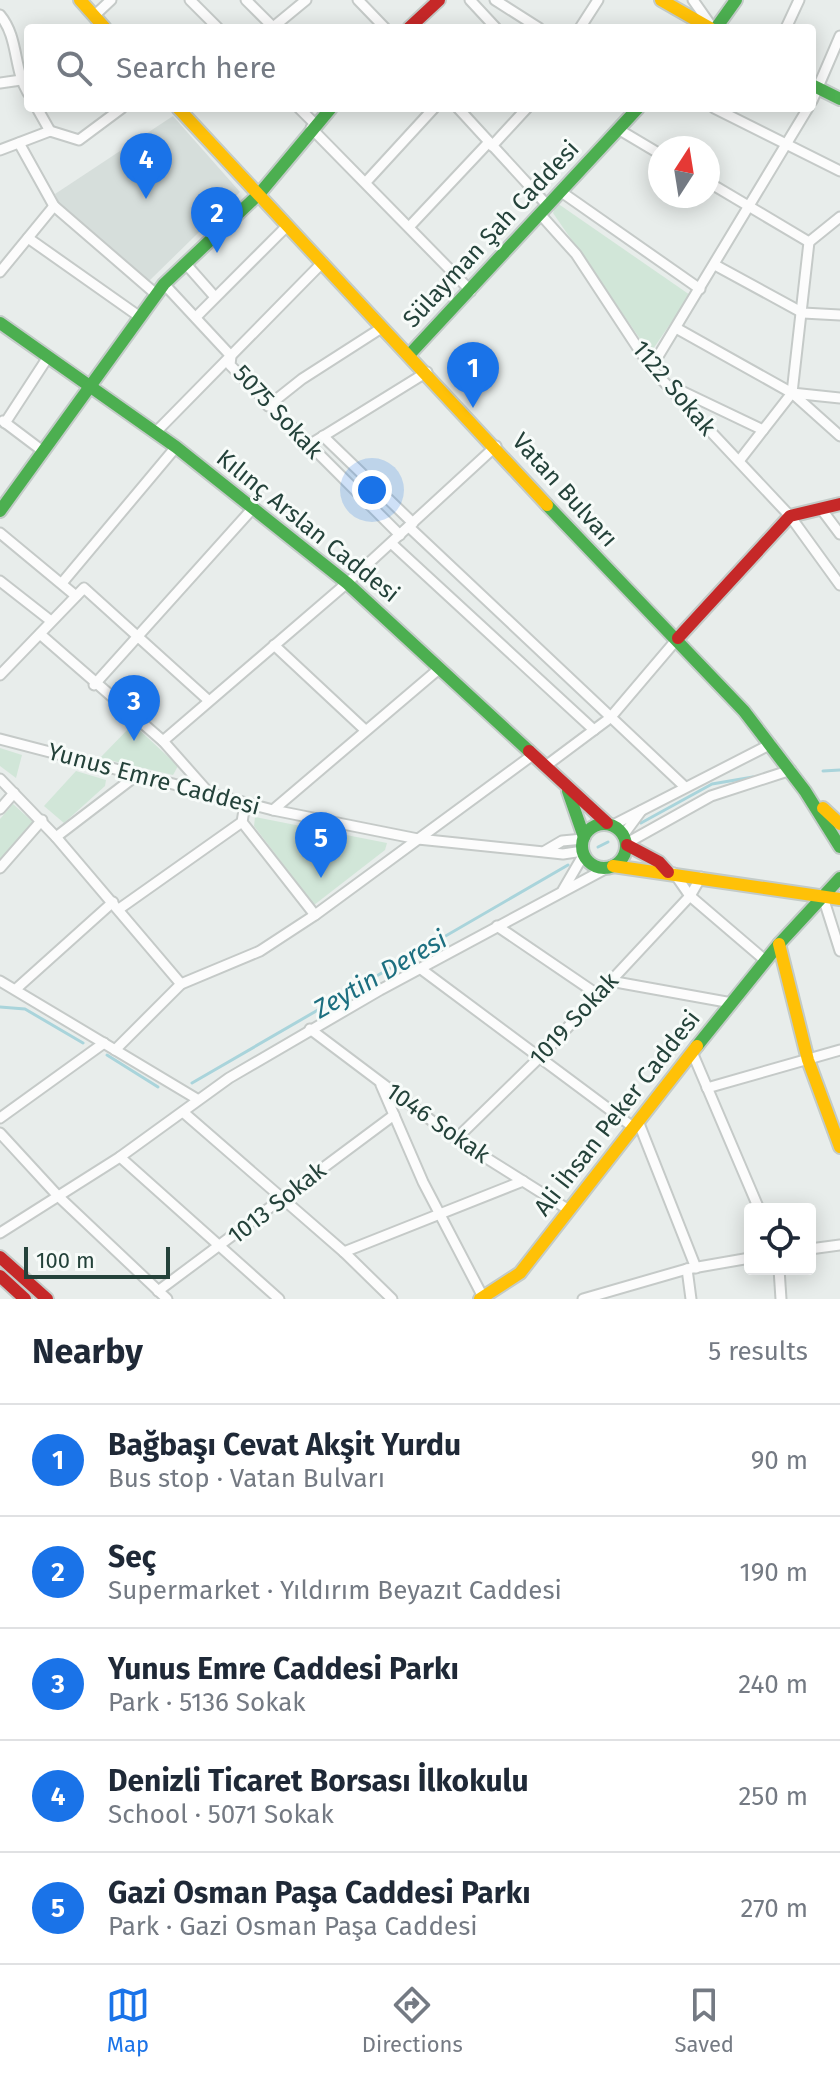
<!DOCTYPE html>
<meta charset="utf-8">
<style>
body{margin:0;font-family:"Fira Sans",sans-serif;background:#f6f6f7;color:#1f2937}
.controls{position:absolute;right:24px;bottom:24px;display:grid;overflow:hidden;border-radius:8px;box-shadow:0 4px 20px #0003}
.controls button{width:72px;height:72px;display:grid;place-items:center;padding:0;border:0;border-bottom:2px solid #e0e1e3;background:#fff;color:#1f2937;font:40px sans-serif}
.compass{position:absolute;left:648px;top:136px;width:72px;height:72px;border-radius:50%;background:#fff;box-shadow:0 4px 20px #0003;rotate:12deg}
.scale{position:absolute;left:24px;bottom:20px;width:146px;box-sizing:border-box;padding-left:8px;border:4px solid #24423a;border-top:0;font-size:22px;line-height:28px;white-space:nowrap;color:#24423a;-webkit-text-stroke:6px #f7fbf9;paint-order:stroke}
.you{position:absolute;left:372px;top:490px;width:28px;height:28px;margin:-20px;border:6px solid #fff;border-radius:50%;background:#1a73e8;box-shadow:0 0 0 12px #1a73e833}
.badge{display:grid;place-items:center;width:52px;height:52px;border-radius:50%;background:#1a73e8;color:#fff;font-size:26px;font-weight:700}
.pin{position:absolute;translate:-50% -66px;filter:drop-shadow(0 2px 4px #0008)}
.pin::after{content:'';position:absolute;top:42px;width:28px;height:24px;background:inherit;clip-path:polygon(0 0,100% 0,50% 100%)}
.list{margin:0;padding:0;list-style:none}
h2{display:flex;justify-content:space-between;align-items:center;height:104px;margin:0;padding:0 32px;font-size:34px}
h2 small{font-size:26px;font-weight:400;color:#747a83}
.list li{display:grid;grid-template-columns:52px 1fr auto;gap:24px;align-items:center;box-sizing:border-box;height:112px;padding:0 32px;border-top:2px solid #e0e1e3}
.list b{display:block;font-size:30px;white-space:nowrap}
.list p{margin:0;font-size:26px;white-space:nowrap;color:#747a83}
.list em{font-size:26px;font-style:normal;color:#747a83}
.icon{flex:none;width:44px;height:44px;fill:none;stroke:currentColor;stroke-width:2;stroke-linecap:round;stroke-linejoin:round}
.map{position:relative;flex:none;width:840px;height:1299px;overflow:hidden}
.search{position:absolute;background:#fff;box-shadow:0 4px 20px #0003;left:24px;right:24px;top:24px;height:88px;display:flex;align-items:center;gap:20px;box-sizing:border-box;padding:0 28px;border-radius:8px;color:#747a83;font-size:30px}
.sheet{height:664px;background:#fff}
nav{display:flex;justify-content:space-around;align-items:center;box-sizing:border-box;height:112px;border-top:2px solid #e0e1e3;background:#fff;font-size:22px;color:#747a83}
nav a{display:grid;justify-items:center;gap:4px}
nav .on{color:#1a73e8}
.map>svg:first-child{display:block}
.built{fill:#d6dedb}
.green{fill:#d1e6d8}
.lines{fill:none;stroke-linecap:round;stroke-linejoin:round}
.stream{stroke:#a9d4db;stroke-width:3}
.street-casing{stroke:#c5cac8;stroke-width:13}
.fast-casing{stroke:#c3cbc8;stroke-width:16}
.slow-casing{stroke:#c3cbc8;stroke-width:16}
.jam-casing{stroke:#c3cbc8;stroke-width:16}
.street{stroke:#fcfcfc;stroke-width:9}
.fast{stroke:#4caf50;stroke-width:12}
.slow{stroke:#ffc107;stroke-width:12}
.jam{stroke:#c62828;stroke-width:12}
.labels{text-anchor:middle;stroke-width:6;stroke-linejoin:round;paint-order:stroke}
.street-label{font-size:24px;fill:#24423a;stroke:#f7fbf9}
.water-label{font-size:26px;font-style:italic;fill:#1c6f80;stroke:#f7fbf9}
</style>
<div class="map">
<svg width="840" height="1299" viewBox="0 0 840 1299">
<rect width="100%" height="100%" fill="#e8edeb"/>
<!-- built -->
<polygon class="built" points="173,116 240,192 149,281 60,205 55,194"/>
<!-- green -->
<g class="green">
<polygon points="557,203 690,295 653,349 645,346 553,213"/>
<polygon points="133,724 178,766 173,775 100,758"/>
<polygon points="0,748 22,755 16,778 0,766"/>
<polygon points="76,771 106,780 105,786 64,823 44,806"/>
<polygon points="13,804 34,823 0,862 0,819"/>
<polygon points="255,817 387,843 385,850 314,905 254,826"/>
</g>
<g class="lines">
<!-- stream -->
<g class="stream">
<polyline points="823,771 840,770"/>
<polyline points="641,823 712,784 753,777"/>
<polyline points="598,847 608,842"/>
<polyline points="0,1007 25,1009 83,1043"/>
<polyline points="107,1055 158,1087"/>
<polyline points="192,1083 568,865"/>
</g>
<!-- street casing -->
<g class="street-casing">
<g id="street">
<polyline points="190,0 218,28"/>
<polyline points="246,0 273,27"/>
<polyline points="358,0 385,28"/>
<polyline points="470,0 496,28"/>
<polyline points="495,0 539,28"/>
<polyline points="693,0 712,27"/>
<path d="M 0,15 C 19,38 13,68 28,93"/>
<polyline points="95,15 111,0"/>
<polyline points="272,28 306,0"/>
<polyline points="580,28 598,0"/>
<polyline points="786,28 799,0"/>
<polyline points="0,83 28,79"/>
<polyline points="812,101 840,36"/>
<polyline points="37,108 50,131"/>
<polyline points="299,108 315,124"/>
<polyline points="458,108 547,205"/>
<polyline points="714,108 840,171"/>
<polyline points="311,128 471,291"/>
<polyline points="618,129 660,154"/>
<polyline points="50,131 79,140 122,108"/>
<polyline points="19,143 54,206 157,295"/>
<polyline points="492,146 527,108"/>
<polyline points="0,150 50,131"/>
<polyline points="366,182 434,108"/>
<polyline points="708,182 809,242"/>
<polyline points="560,191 700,289"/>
<polyline points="540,214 576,254 651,368 790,516 840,585"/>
<polyline points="410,226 489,142"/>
<polyline points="28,238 140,317"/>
<polyline points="809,242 840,217"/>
<polyline points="185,263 215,297"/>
<polyline points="715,265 803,313 840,315"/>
<polyline points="0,272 54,206"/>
<polyline points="164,284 231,356 230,365 400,535"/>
<polyline points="196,317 287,226"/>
<polyline points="676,328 792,393 840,398"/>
<polyline points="651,368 808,108"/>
<polyline points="671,386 763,430"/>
<polyline points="792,393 840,436"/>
<polyline points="268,406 302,379 383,327"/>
<polyline points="3,421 44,452"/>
<polyline points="5,423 48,357"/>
<polyline points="155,433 323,262"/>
<polyline points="323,436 413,523"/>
<polyline points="309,445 427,372"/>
<polyline points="739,461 792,393 809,242"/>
<polyline points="822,510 840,534"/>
<polyline points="409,527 685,787"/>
<polyline points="0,533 76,596"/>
<polyline points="391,543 594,730"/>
<polyline points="0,581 51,621"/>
<polyline points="62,583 176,447"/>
<polyline points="40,634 163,741 209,793"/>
<polyline points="274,645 364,729"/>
<polyline points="0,675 84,588 208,700"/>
<polyline points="94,685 253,508"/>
<polyline points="0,739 273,810 418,839 563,854 583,851"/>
<polyline points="163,741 347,583 496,446"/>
<polyline points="547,765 610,718 678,638"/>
<polyline points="0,779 56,837 181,984"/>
<polyline points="0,809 14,793"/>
<polyline points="273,810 440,668"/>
<polyline points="242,822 315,915"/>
<polyline points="613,825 771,744"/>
<polyline points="624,834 641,811"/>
<polyline points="56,837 137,775"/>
<polyline points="627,843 711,796 791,770"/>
<polyline points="545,851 562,841 583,839"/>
<polyline points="0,868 42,820"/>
<polyline points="674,873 690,896 766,961"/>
<polyline points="563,890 584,854"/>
<polyline points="822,894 840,951"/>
<polyline points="119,909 242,822 245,804"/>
<polyline points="497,926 597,994"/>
<polyline points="421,969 633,1127"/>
<polyline points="0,981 197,1099"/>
<polyline points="610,981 732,1003"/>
<polyline points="16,989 113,902"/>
<polyline points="310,1029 456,1139 569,1210"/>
<polyline points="115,1050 181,984 260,951 315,915 534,754"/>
<polyline points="692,1052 759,1209"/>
<polyline points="381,1085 423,1182 483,1297"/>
<polyline points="707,1088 840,1050"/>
<polyline points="183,1112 344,1252 392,1299"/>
<polyline points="0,1118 104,1043"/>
<polyline points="638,1121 696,1268"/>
<polyline points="0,1133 58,1196 167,1299"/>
<polyline points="456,1139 541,1056 690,896 701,877"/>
<polyline points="120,1157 279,1299"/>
<polyline points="0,1233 120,1157 229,1078 380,990 607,868"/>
<polyline points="810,1249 840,1245"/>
<polyline points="344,1252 523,1181"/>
<polyline points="687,1269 691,1299"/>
<polyline points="779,1269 781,1299"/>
<polyline points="158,1291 394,1115"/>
<polyline points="583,1299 687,1269 750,1258"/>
</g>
</g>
<!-- fast casing -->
<g class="fast-casing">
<g id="fast">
<polyline points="716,28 736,0"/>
<polyline points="812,85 840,99"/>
<polyline points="0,323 176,447 347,583 529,751"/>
<polyline points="409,355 638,108"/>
<polyline points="547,505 744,711 805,791 840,847"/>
<polyline points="0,511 164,284 260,193 331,108"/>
<polyline points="568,791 584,837"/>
<circle cx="604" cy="846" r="22"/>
<polyline points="697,1046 779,944 840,878"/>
</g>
</g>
<!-- slow casing -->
<g class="slow-casing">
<g id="slow">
<polyline points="80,0 105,28"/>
<polyline points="661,0 710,28"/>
<polyline points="178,108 547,505"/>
<polyline points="823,808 840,824"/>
<polyline points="613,866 840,899"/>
<polyline points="779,944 808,1060 840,1147"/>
<polyline points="480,1299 520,1273 697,1046"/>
</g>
</g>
<!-- jam casing -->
<g class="jam-casing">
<g id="jam">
<polyline points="409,28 439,0"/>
<polyline points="678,638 790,516 840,504"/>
<polyline points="529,751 607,823"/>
<polyline points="627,845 659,862 668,872"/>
<polyline points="0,1257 47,1299"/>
<polyline points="0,1276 25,1299"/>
</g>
</g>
<!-- street -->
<use href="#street" class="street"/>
<!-- fast -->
<use href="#fast" class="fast"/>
<!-- slow -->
<use href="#slow" class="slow"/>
<!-- jam -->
<use href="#jam" class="jam"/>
</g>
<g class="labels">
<!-- street labels -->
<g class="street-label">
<text transform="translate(491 234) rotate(-47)" y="8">Sülayman Şah Caddesi</text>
<text transform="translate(674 388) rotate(50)" y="8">1122 Sokak</text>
<text transform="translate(278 412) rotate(47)" y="8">5075 Sokak</text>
<text transform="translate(565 490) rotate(48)" y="8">Vatan Bulvarı</text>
<text transform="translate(308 526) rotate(39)" y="8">Kılınç Arslan Caddesi</text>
<text transform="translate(154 779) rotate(15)" y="8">Yunus Emre Caddesi</text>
<text transform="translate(574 1019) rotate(-47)" y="8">1019 Sokak</text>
<text transform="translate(617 1113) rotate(-52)" y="8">Ali İhsan Peker Caddesi</text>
<text transform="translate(438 1123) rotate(35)" y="8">1046 Sokak</text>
<text transform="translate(277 1203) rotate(-38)" y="8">1013 Sokak</text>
</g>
<!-- water labels -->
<g class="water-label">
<text transform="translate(380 974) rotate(-30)" y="9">Zeytin Deresi</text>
</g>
</g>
</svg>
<div class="controls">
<button><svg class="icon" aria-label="locate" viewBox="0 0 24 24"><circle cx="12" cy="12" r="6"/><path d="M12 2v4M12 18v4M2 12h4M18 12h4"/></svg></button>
</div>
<svg class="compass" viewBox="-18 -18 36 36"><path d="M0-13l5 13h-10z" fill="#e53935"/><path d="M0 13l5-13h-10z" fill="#747a83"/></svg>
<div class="scale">100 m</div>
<div class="you"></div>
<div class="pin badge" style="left:473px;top:408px">1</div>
<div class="pin badge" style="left:217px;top:253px">2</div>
<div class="pin badge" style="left:134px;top:741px">3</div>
<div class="pin badge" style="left:146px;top:199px">4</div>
<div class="pin badge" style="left:321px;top:878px">5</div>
<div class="search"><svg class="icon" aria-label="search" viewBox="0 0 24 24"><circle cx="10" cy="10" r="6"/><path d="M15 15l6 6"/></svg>Search here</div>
</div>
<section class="sheet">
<h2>Nearby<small>5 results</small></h2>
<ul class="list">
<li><span class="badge">1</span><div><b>Bağbaşı Cevat Akşit Yurdu</b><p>Bus stop · Vatan Bulvarı</p></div><em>90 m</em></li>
<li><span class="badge">2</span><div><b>Seç</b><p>Supermarket · Yıldırım Beyazıt Caddesi</p></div><em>190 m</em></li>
<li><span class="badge">3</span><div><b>Yunus Emre Caddesi Parkı</b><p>Park · 5136 Sokak</p></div><em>240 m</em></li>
<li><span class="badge">4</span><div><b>Denizli Ticaret Borsası İlkokulu</b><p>School · 5071 Sokak</p></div><em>250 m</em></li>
<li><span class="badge">5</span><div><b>Gazi Osman Paşa Caddesi Parkı</b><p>Park · Gazi Osman Paşa Caddesi</p></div><em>270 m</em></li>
</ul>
</section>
<nav>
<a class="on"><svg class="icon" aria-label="map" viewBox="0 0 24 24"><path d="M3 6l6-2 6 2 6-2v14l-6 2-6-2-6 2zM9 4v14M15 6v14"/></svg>Map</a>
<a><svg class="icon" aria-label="directions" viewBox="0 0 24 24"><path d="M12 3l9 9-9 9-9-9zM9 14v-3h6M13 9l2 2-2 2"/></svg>Directions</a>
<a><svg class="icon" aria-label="saved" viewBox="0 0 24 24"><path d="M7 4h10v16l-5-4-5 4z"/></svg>Saved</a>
</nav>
